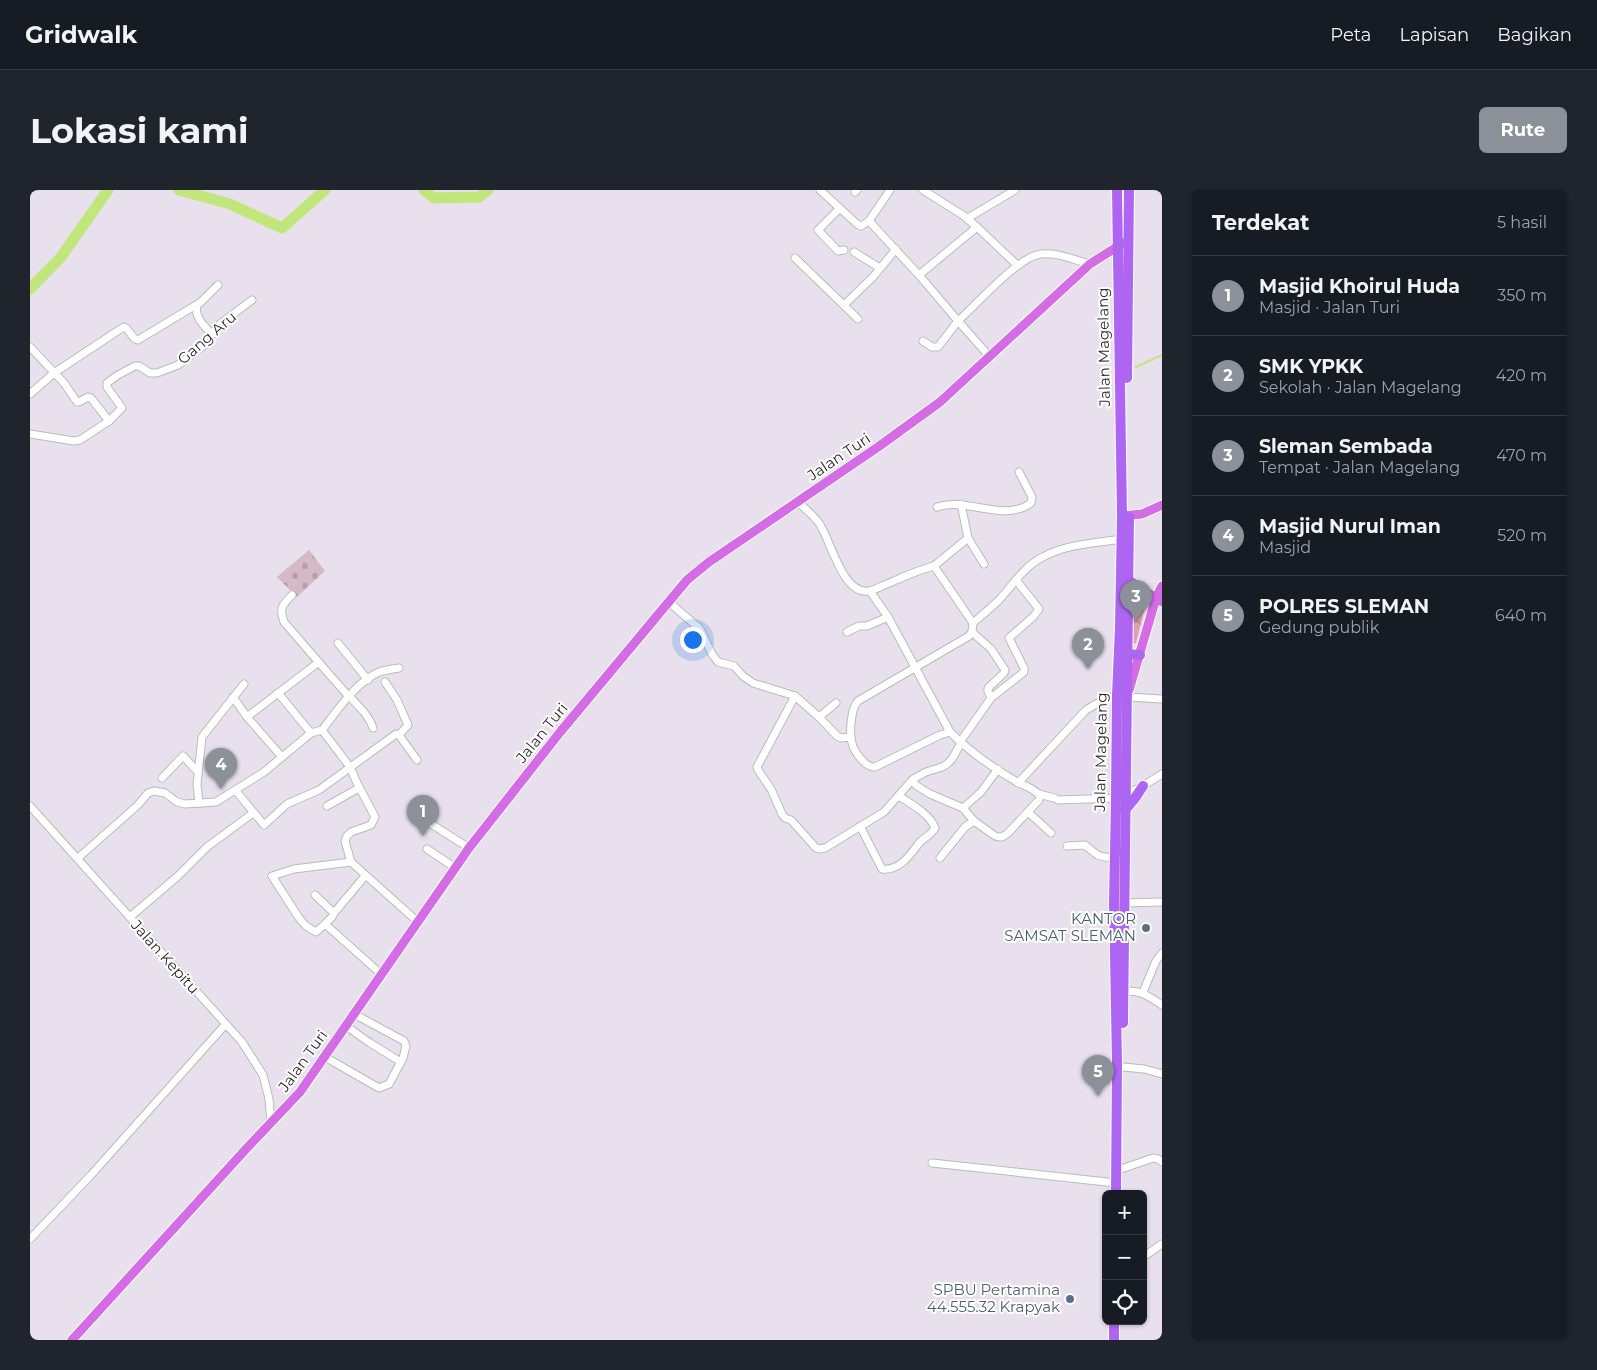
<!DOCTYPE html>
<html lang="id">
<meta charset="utf-8">
<style>
body{margin:0;font-family:Montserrat,sans-serif;background:#20242c;color:#f1f3f6}
.controls{position:absolute;right:15px;bottom:15px;display:grid;overflow:hidden;border-radius:8px;box-shadow:0 1px 4px #0004}
.controls button{width:45px;height:45px;display:grid;place-items:center;padding:0;border:0;border-bottom:1px solid #363941;background:#171b24;color:#f1f3f6;font:25px sans-serif}
.you{position:absolute;left:662px;top:449px;width:18px;height:18px;margin:-12px;border:4px solid #fff;border-radius:50%;background:#1a73e8;box-shadow:0 0 0 8px #1a73e833}
.badge{display:grid;place-items:center;width:32px;height:32px;border-radius:50%;background:#8c9099;color:#fff;font-size:16px;font-weight:700}
.pin{position:absolute;translate:-50% -41px;filter:drop-shadow(0 1px 2px #0008)}
.pin::after{content:'';position:absolute;top:26px;width:18px;height:15px;background:inherit;clip-path:polygon(0 0,100% 0,50% 100%)}
.list{margin:0;padding:0;list-style:none}
h2{display:flex;justify-content:space-between;align-items:center;height:65px;margin:0;padding:0 20px;font-size:21px}
h2 small{font-size:16px;font-weight:400;color:#9ea1a6}
.list li{display:grid;grid-template-columns:32px 1fr auto;gap:15px;align-items:center;box-sizing:border-box;height:80px;padding:0 20px;border-top:1px solid #363941}
.list b{display:block;font-size:19px;white-space:nowrap}
.list p{margin:0;font-size:16px;white-space:nowrap;color:#9ea1a6}
.list em{font-size:16px;font-style:normal;color:#9ea1a6}
.icon{flex:none;width:28px;height:28px;fill:none;stroke:currentColor;stroke-width:2;stroke-linecap:round;stroke-linejoin:round}
.map{position:relative;flex:none;width:1132px;height:1150px;overflow:hidden;border-radius:8px}
header{display:flex;align-items:center;gap:30px;box-sizing:border-box;height:70px;padding:0 25px;background:#171b24;border-bottom:1px solid #363941}
header strong{font-size:24px}
nav{display:flex;gap:28px;margin-inline-start:auto;font-size:18px}
.intro{display:flex;align-items:center;justify-content:space-between;box-sizing:border-box;height:120px;padding:0 30px}
h1{margin:0;font-size:35px}
.button{padding:12px 22px;border-radius:8px;background:#8c9099;color:#fff;font-size:18px;font-weight:700}
main{display:flex;gap:30px;padding:0 30px}
aside{flex:1;background:#171b24;border-radius:8px;box-shadow:0 1px 4px #0004}
.map>svg:first-child{display:block}
.forest{fill:url(#forest-crowns)}
.cemetery{fill:url(#cemetery-stones)}
.lines{fill:none;stroke-linecap:round;stroke-linejoin:round}
.stream{stroke:#c1e67c;stroke-width:2}
.river{stroke:#c1e67c;stroke-width:11}
.minor-casing{stroke:#b5bfb3;stroke-width:9}
.major-casing{stroke:#fff;stroke-width:11}
.highway-casing{stroke:#fff;stroke-width:12}
.minor{stroke:#fff;stroke-width:7}
.major{stroke:#d46ce6;stroke-width:9}
.highway{stroke:#ae66f2;stroke-width:10}
.service-dot{fill:#5c6f8a;stroke:#fff;stroke-width:2}
.labels{text-anchor:middle;stroke-width:4;stroke-linejoin:round;paint-order:stroke}
.street-label{font-size:15px;fill:#2d2d2d;stroke:#fff}
.service-label{font-size:15px;fill:#4e5e75;stroke:#fff;text-anchor:end}
</style>
<header>
<strong>Gridwalk</strong>
<nav><a>Peta</a><a>Lapisan</a><a>Bagikan</a></nav>
</header>
<div class="intro"><h1>Lokasi kami</h1><a class="button">Rute</a></div>
<main>
<div class="map">
<svg width="1132" height="1150" viewBox="0 0 1132 1150">
<defs>
<pattern id="forest-crowns" width="20" height="18" patternUnits="userSpaceOnUse" patternTransform="scale(1.25)"><rect width="20" height="18" fill="#dfa1b1"/><path d="M2 6a3 3 0 1 1 6 0M12 15a3 3 0 1 1 6 0" fill="none" stroke="#b58490"/></pattern>
<pattern id="cemetery-stones" width="16" height="16" patternUnits="userSpaceOnUse" patternTransform="scale(1.25)"><rect width="16" height="16" fill="#d5b9c4"/><path d="M2 7V4a2 2 0 0 1 4 0v3zM10 15v-3a2 2 0 0 1 4 0v3z" fill="#b79fa9"/></pattern>
</defs>
<rect width="100%" height="100%" fill="#e8e0ed"/>
<!-- forest -->
<polygon class="forest" points="1105,400 1116,407 1117,410 1106,453 1101,454 1103,403"/>
<!-- cemetery -->
<polygon class="cemetery" points="279,360 295,381 267,407 247,387"/>
<g class="lines">
<!-- stream -->
<polyline class="stream" points="1106,177 1132,165"/>
<!-- river -->
<g class="river">
<polyline points="149,0 200,14 252,38 295,0"/>
<polyline points="394,0 404,8 449,7 458,0"/>
<polyline points="0,99 31,67 78,0"/>
</g>
<!-- minor casing -->
<g class="minor-casing">
<g id="minor">
<polyline points="790,0 827,34 831,36 839,31 860,0"/>
<polyline points="893,0 934,26 947,37"/>
<polyline points="825,2 827,0"/>
<polyline points="809,19 788,40 808,61 814,60"/>
<polyline points="938,28 985,0"/>
<polyline points="839,31 889,85"/>
<polyline points="824,62 850,78"/>
<polyline points="765,68 828,129"/>
<path d="M 167,115 C 164,127 174,136 182,144"/>
<polyline points="814,115 843,87 866,59"/>
<polyline points="893,151 902,157 908,157 928,131 889,85 947,37 987,75"/>
<polyline points="0,157 34,193 47,212 49,212 58,207 61,208 79,231 92,218 77,197 77,193 88,185 105,176 109,176 120,183 127,183 148,175 173,156 190,134 222,110"/>
<path d="M 960,167 L 928,131 C 946,115 989,66 1011,64 C 1027,62 1044,70 1060,74"/>
<polyline points="0,204 24,183 89,140 94,137 96,138 105,149 108,150 171,112 188,95"/>
<polyline points="0,244 44,251 50,250 79,231"/>
<path d="M 767,311 C 774,318 783,325 789,333 C 801,350 812,405 839,401 C 845,400 851,396 857,394 C 873,387 888,380 904,376 L 943,433"/>
<polyline points="931,314 938,348 954,374"/>
<path d="M 907,317 C 938,307 974,333 1001,313 L 1002,307 L 989,282"/>
<polyline points="904,376 938,348"/>
<polyline points="840,401 858,427 920,542"/>
<path d="M 262,405 C 252,416 249,417 254,432 C 274,455 294,479 315,502 C 325,513 338,523 343,538"/>
<polyline points="639,412 670,439 682,464 688,472 704,476 713,486 723,493 765,506 789,527 807,546 811,548 821,547"/>
<polyline points="817,442 829,436 837,436 858,427"/>
<polyline points="308,453 338,490"/>
<polyline points="355,492 367,510 378,535 369,545"/>
<polyline points="248,503 281,543"/>
<polyline points="765,506 727,577 728,580 741,599 752,624 755,628 761,630 786,658 790,659 795,658 854,622 883,589 896,582 912,577 917,574 922,569 931,553"/>
<polyline points="203,507 217,527 252,567"/>
<polyline points="1097,507 1132,509"/>
<polyline points="961,508 994,482 994,478 979,448 1004,426 1009,419 986,390"/>
<polyline points="217,527 289,472"/>
<polyline points="789,527 806,513"/>
<polyline points="292,540 320,577 327,593 345,627 341,635 321,642 317,646 315,651 321,672 388,732"/>
<polyline points="930,552 961,508 958,501 958,498 974,483 975,480 961,459 942,442"/>
<polyline points="132,588 153,566 167,581"/>
<path d="M 882,591 L 887,596 L 900,604 L 933,618 L 944,631 L 965,646 C 971,648 973,647 978,643 L 1009,610 L 1010,606 C 1004,598 995,596 987,592 C 963,578 939,561 920,542 L 910,545 L 845,577 C 836,578 824,562 822,553 C 819,543 821,518 828,511 L 939,446 L 942,442 L 943,433 C 952,425 961,418 969,410 C 983,395 994,376 1013,367 C 1037,354 1065,353 1092,349"/>
<polyline points="988,593 1056,520 1068,513 1087,505"/>
<polyline points="206,601 234,635 257,614 289,600 366,544 369,545 387,570"/>
<polyline points="1009,604 1024,608"/>
<polyline points="1095,605 1113,596 1132,584"/>
<polyline points="1028,610 1086,608"/>
<polyline points="169,613 167,594 172,547 214,494"/>
<polyline points="0,616 212,852 233,885 239,909 241,933"/>
<polyline points="297,616 329,598"/>
<polyline points="933,618 951,602 968,579"/>
<polyline points="998,622 1021,643"/>
<polyline points="395,630 439,658"/>
<path d="M 830,636 L 852,679 C 870,681 880,665 890,652 C 895,647 901,645 905,638 C 900,624 881,614 869,606"/>
<path d="M 1037,656 L 1055,655 C 1069,667 1066,666 1085,668"/>
<polyline points="397,659 424,677"/>
<path d="M 48,668 L 108,615 L 118,603 L 124,601 L 135,603 L 147,612 L 155,614 L 186,612 L 234,582 L 281,543 L 292,540 C 307,521 326,492 349,482 C 355,480 362,479 369,478"/>
<polyline points="910,668 935,637 944,631"/>
<polyline points="285,705 304,723 335,686"/>
<polyline points="1094,713 1132,712"/>
<polyline points="304,723 302,727 295,734 351,784"/>
<polyline points="100,727 148,686 177,657 223,623"/>
<polyline points="295,734 286,742 276,736 269,728 242,686 264,679 321,672"/>
<path d="M 1093,802 C 1110,799 1118,806 1132,815"/>
<polyline points="1113,802 1126,771 1132,763"/>
<polyline points="316,836 340,853 371,872"/>
<polyline points="295,867 349,898 359,894 373,868 376,856 374,851 324,824"/>
<polyline points="1093,877 1114,879 1132,884"/>
<polyline points="902,973 1086,993"/>
<polyline points="1091,979 1123,968 1128,969 1132,972"/>
<polyline points="0,1049 61,985 195,835"/>
<polyline points="1113,1067 1132,1054"/>
</g>
</g>
<!-- major casing -->
<g class="major-casing">
<g id="major">
<polyline points="1092,326 1112,324 1132,315"/>
<polyline points="1099,390 1132,412"/>
<polyline points="1099,500 1126,408 1132,396"/>
<polyline points="42,1150 216,959 270,902 439,658 531,541 657,390 679,372 848,257 910,212 1060,74 1093,53"/>
</g>
</g>
<!-- highway casing -->
<g class="highway-casing">
<g id="highway">
<polyline points="1097,188 1099,0"/>
<polyline points="1097,464 1110,465"/>
<polyline points="1095,620 1105,608 1113,596"/>
<polyline points="1093,833 1099,327"/>
<polyline points="1086,1004 1087,873 1084,713 1086,608 1087,505 1090,437 1092,326 1087,0"/>
<polyline points="1084,1150 1084,1131"/>
</g>
</g>
<!-- minor -->
<use href="#minor" class="minor"/>
<!-- major -->
<use href="#major" class="major"/>
<!-- highway -->
<use href="#highway" class="highway"/>
</g>
<!-- markers -->
<g class="service-dot">
<circle cx="1116" cy="738" r="5"/>
<circle cx="1040" cy="1109" r="5"/>
</g>
<g class="labels">
<!-- street labels -->
<g class="street-label">
<text transform="translate(177 148) rotate(-41)" y="5">Gang Aru</text>
<text transform="translate(1074 157) rotate(-91)" y="5">Jalan Magelang</text>
<text transform="translate(809 267) rotate(-34)" y="5">Jalan Turi</text>
<text transform="translate(512 543) rotate(-51)" y="5">Jalan Turi</text>
<text transform="translate(1071 562) rotate(-89)" y="5">Jalan Magelang</text>
<text transform="translate(135 767) rotate(48)" y="5">Jalan Kepitu</text>
<text transform="translate(273 871) rotate(-54)" y="5">Jalan Turi</text>
</g>
<!-- service labels -->
<g class="service-label">
<text x="1106" y="734">KANTOR<tspan x="1106" dy="17">SAMSAT SLEMAN</tspan></text>
<text x="1030" y="1105">SPBU Pertamina<tspan x="1030" dy="17">44.555.32 Krapyak</tspan></text>
</g>
</g>
</svg>
<div class="controls">
<button>+</button>
<button>−</button>
<button><svg class="icon" aria-label="locate" viewBox="0 0 24 24"><circle cx="12" cy="12" r="6"/><path d="M12 2v4M12 18v4M2 12h4M18 12h4"/></svg></button>
</div>
<div class="you"></div>
<div class="pin badge" style="left:393px;top:646px">1</div>
<div class="pin badge" style="left:1058px;top:479px">2</div>
<div class="pin badge" style="left:1106px;top:431px">3</div>
<div class="pin badge" style="left:191px;top:599px">4</div>
<div class="pin badge" style="left:1068px;top:906px">5</div>
</div>
<aside>
<h2>Terdekat<small>5 hasil</small></h2>
<ul class="list">
<li><span class="badge">1</span><div><b>Masjid Khoirul Huda</b><p>Masjid · Jalan Turi</p></div><em>350 m</em></li>
<li><span class="badge">2</span><div><b>SMK YPKK</b><p>Sekolah · Jalan Magelang</p></div><em>420 m</em></li>
<li><span class="badge">3</span><div><b>Sleman Sembada</b><p>Tempat · Jalan Magelang</p></div><em>470 m</em></li>
<li><span class="badge">4</span><div><b>Masjid Nurul Iman</b><p>Masjid</p></div><em>520 m</em></li>
<li><span class="badge">5</span><div><b>POLRES SLEMAN</b><p>Gedung publik</p></div><em>640 m</em></li>
</ul>
</aside>
</main>
